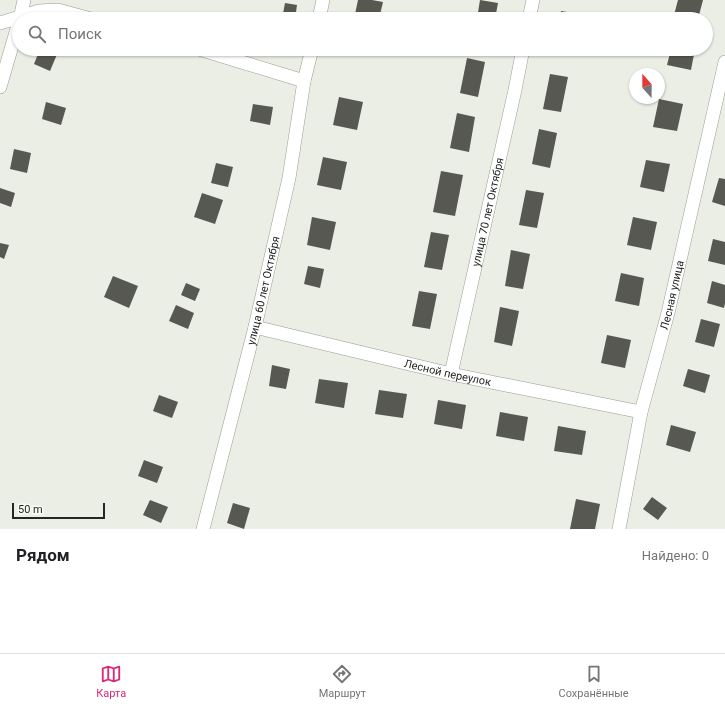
<!DOCTYPE html>
<html lang="ru">
<meta charset="utf-8">
<style>
body{margin:0;font-family:Roboto,sans-serif;background:#f2f2f2;color:#202124}
.compass{position:absolute;left:629px;top:68px;width:36px;height:36px;border-radius:50%;background:#fff;box-shadow:0 1px 3px #0004;rotate:339deg}
.scale{position:absolute;left:12px;bottom:10px;width:93px;box-sizing:border-box;padding-left:4px;border:2px solid #252623;border-top:0;font-size:11px;line-height:14px;white-space:nowrap;color:#252623;-webkit-text-stroke:3px #f8fbf2;paint-order:stroke}
.list{margin:0;padding:0;list-style:none}
h2{display:flex;justify-content:space-between;align-items:center;height:52px;margin:0;padding:0 16px;font-size:17px}
h2 small{font-size:13px;font-weight:400;color:#757577}
.icon{flex:none;width:22px;height:22px;fill:none;stroke:currentColor;stroke-width:2;stroke-linecap:round;stroke-linejoin:round}
.map{position:relative;flex:none;width:725px;height:529px;overflow:hidden}
.search{position:absolute;background:#fff;box-shadow:0 1px 3px #0004;left:12px;right:12px;top:12px;height:44px;display:flex;align-items:center;gap:10px;box-sizing:border-box;padding:0 14px;border-radius:22px;color:#757577;font-size:15px}
.sheet{height:124px;background:#fff}
nav{display:flex;justify-content:space-around;align-items:center;box-sizing:border-box;height:56px;border-top:1px solid #e0e0e0;background:#fff;font-size:11px;color:#757577}
nav a{display:grid;justify-items:center;gap:2px}
nav .on{color:#db2777}
.map>svg:first-child{display:block}
.building{fill:#565851}
.lines{fill:none;stroke-linecap:round;stroke-linejoin:round}
.minor-casing{stroke:#9a9c94;stroke-width:14}
.minor{stroke:#fff;stroke-width:13}
.labels{text-anchor:middle;stroke-width:4;stroke-linejoin:round;paint-order:stroke}
.street-label{font-size:11px;fill:#252623;stroke:#f8fbf2}
</style>
<div class="map">
<svg width="725" height="529" viewBox="0 0 725 529">
<rect width="100%" height="100%" fill="#ebeee5"/>
<!-- building -->
<g class="building">
<polygon points="358,0 372,0 383,2 379,19 354,19"/>
<polygon points="480,0 498,3 495,19 477,19"/>
<polygon points="678,0 703,0 698,19 693,19 674,15"/>
<polygon points="285,3 297,5 295,19 282,19"/>
<polygon points="561,11 579,14 578,19 559,19"/>
<polygon points="40,49 51,49 58,52 50,71 34,64"/>
<polygon points="671,49 695,49 691,70 667,65"/>
<polygon points="467,58 485,62 478,97 460,93"/>
<polygon points="550,74 568,77 561,112 543,109"/>
<polygon points="339,97 363,102 357,130 333,125"/>
<polygon points="659,99 683,104 677,131 653,127"/>
<polygon points="46,102 66,108 61,125 42,119"/>
<polygon points="253,104 273,107 270,125 250,121"/>
<polygon points="457,113 475,117 469,152 450,148"/>
<polygon points="539,129 557,133 550,168 532,164"/>
<polygon points="14,149 31,153 27,173 10,169"/>
<polygon points="323,157 347,162 341,190 317,185"/>
<polygon points="646,160 670,164 664,192 640,187"/>
<polygon points="216,163 233,167 228,187 211,183"/>
<polygon points="441,171 463,175 455,216 433,212"/>
<polygon points="719,178 725,179 725,206 712,202"/>
<polygon points="0,188 15,193 11,207 0,203"/>
<polygon points="526,190 544,193 537,228 519,225"/>
<polygon points="202,193 223,200 215,224 194,217"/>
<polygon points="312,217 336,222 330,250 307,245"/>
<polygon points="633,217 657,222 651,250 627,245"/>
<polygon points="431,232 449,235 442,270 424,267"/>
<polygon points="713,239 725,242 725,265 708,261"/>
<polygon points="0,243 9,245 4,259 0,257"/>
<polygon points="511,250 530,254 523,289 505,286"/>
<polygon points="308,266 324,269 320,288 304,284"/>
<polygon points="621,273 644,278 639,306 615,301"/>
<polygon points="113,276 138,286 129,308 104,297"/>
<polygon points="712,281 725,285 725,303 724,308 707,303"/>
<polygon points="186,283 200,289 195,301 181,295"/>
<polygon points="419,291 437,294 430,329 412,326"/>
<polygon points="176,305 194,313 188,329 169,321"/>
<polygon points="500,307 519,311 512,346 494,342"/>
<polygon points="701,319 720,324 714,347 695,342"/>
<polygon points="607,335 631,340 625,368 601,363"/>
<polygon points="272,365 290,369 286,389 269,386"/>
<polygon points="688,369 710,375 705,393 683,386"/>
<polygon points="319,379 348,383 344,408 315,403"/>
<polygon points="379,390 407,394 403,418 375,414"/>
<polygon points="159,395 178,402 172,418 153,411"/>
<polygon points="438,400 466,405 462,429 434,424"/>
<polygon points="500,412 528,417 524,441 496,436"/>
<polygon points="671,425 696,432 690,452 666,445"/>
<polygon points="558,426 586,431 582,455 554,451"/>
<polygon points="144,460 163,467 157,483 138,476"/>
<polygon points="652,497 667,508 658,520 643,509"/>
<polygon points="576,499 600,504 595,529 570,529"/>
<polygon points="150,500 168,507 161,523 143,515"/>
<polygon points="233,503 250,508 244,529 227,523"/>
</g>
<g class="lines">
<!-- minor casing -->
<g class="minor-casing">
<g id="minor">
<polyline points="20,19 24,0"/>
<polyline points="319,19 323,0"/>
<polyline points="529,19 533,0"/>
<polyline points="0,23 39,11 58,10 91,19"/>
<polyline points="199,49 304,81"/>
<polyline points="0,87 19,22"/>
<path id="s1" d="M 255,327 L 451,374 L 641,412"/>
<path id="s2" d="M 451,374 L 515,90 L 523,49"/>
<path id="s3" d="M 203,529 L 255,327 L 289,178 L 304,81 L 312,49"/>
<path id="s4" d="M 619,529 L 641,412 L 668,313 L 725,62"/>
</g>
</g>
<!-- minor -->
<use href="#minor" class="minor"/>
</g>
<g class="labels">
<!-- street labels -->
<g class="street-label">
<text dy="4" stroke="none"><textPath href="#s2" startOffset="166">улица 70 лет Октября</textPath></text>
<text dy="4" stroke="none"><textPath href="#s3" startOffset="246">улица 60 лет Октября</textPath></text>
<text dy="4" stroke="none"><textPath href="#s4" startOffset="240">Лесная улица</textPath></text>
<text dy="4" stroke="none"><textPath href="#s1" startOffset="198">Лесной переулок</textPath></text>
</g>
</g>
</svg>
<svg class="compass" viewBox="-18 -18 36 36"><path d="M0-13l5 13h-10z" fill="#e53935"/><path d="M0 13l5-13h-10z" fill="#757577"/></svg>
<div class="scale">50 m</div>
<div class="search"><svg class="icon" aria-label="search" viewBox="0 0 24 24"><circle cx="10" cy="10" r="6"/><path d="M15 15l6 6"/></svg>Поиск</div>
</div>
<section class="sheet">
<h2>Рядом<small>Найдено: 0</small></h2>
<ul class="list">
</ul>
</section>
<nav>
<a class="on"><svg class="icon" aria-label="map" viewBox="0 0 24 24"><path d="M3 6l6-2 6 2 6-2v14l-6 2-6-2-6 2zM9 4v14M15 6v14"/></svg>Карта</a>
<a><svg class="icon" aria-label="directions" viewBox="0 0 24 24"><path d="M12 3l9 9-9 9-9-9zM9 14v-3h6M13 9l2 2-2 2"/></svg>Маршрут</a>
<a><svg class="icon" aria-label="saved" viewBox="0 0 24 24"><path d="M7 4h10v16l-5-4-5 4z"/></svg>Сохранённые</a>
</nav>
